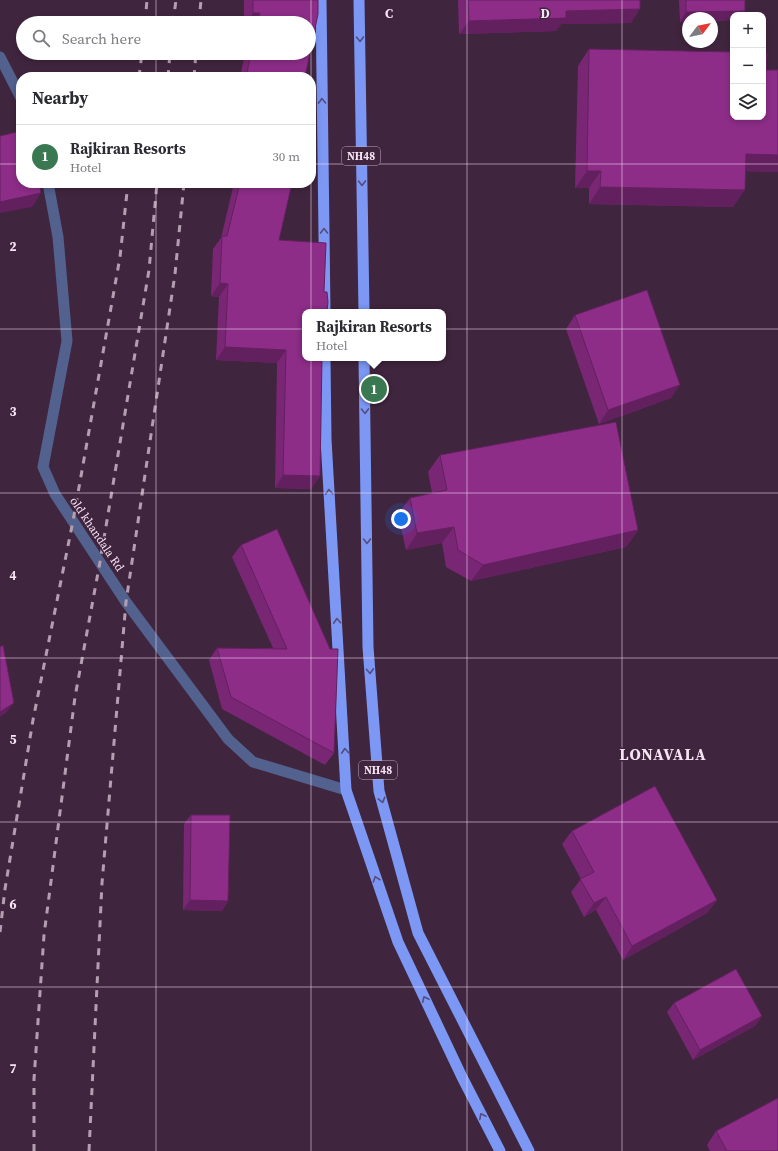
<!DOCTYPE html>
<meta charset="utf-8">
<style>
body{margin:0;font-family:"Source Serif 4",serif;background:#f7f7f7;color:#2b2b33}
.controls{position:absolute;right:12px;top:12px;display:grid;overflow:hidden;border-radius:8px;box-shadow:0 2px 6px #0003}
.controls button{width:36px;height:36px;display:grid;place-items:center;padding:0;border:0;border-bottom:1px solid #e1e1e2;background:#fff;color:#2b2b33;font:20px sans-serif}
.compass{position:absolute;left:682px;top:12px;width:36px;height:36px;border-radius:50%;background:#fff;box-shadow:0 2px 6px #0003;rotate:58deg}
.you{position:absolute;left:401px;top:519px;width:14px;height:14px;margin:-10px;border:3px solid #fff;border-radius:50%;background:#1a73e8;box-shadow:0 0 0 6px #1a73e833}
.badge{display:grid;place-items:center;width:26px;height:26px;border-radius:50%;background:#3a7851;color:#fff;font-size:13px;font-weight:700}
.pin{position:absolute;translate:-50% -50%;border:2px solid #fff;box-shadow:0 1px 4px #0006}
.popup{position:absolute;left:302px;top:309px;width:144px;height:52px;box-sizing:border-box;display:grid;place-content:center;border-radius:8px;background:#fff;filter:drop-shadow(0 1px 3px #0005);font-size:13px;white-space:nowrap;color:#7c7c81}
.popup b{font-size:15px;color:#2b2b33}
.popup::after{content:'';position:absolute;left:50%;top:100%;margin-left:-8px;border:8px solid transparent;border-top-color:#fff}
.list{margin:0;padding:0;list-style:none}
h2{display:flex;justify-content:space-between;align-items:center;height:52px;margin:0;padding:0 16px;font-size:17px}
h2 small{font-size:13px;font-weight:400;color:#7c7c81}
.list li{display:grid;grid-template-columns:26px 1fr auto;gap:12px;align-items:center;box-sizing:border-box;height:64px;padding:0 16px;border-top:1px solid #e1e1e2}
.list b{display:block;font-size:15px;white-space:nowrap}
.list p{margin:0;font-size:13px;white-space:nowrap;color:#7c7c81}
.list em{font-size:13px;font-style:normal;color:#7c7c81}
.icon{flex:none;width:22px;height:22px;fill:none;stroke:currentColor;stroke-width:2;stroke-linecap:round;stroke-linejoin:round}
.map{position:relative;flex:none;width:778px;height:1151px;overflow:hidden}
.search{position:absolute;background:#fff;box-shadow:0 2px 6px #0003;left:16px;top:16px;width:300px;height:44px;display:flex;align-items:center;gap:10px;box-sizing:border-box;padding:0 14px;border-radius:22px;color:#7c7c81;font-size:15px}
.panel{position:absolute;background:#fff;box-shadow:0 2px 6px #0003;left:16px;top:72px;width:300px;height:116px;border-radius:16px}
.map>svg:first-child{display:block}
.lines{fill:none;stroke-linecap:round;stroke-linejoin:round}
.minor{stroke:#52618e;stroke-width:11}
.trunk{stroke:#7c98f4;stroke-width:11}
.rail{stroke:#b49fb2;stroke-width:3;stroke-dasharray:7 7;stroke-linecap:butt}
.wall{fill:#792775}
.shaded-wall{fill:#63205f}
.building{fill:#8d2d88;stroke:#63205f}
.oneway{stroke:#554d7e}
.grid{fill:none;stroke:#f6e4f4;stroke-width:1;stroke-opacity:0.55}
.labels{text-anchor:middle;stroke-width:3;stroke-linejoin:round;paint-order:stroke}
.shield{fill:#40253e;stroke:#bfabbd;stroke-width:1}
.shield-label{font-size:11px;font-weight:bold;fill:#f6e4f4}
.street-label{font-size:12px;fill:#f6e4f4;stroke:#40253e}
.district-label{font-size:16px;font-weight:bold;letter-spacing:1px;fill:#f6e4f4;stroke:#40253e}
.grid-label{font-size:13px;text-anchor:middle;font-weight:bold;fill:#f6e4f4;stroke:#40253e;stroke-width:3;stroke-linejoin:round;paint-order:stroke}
</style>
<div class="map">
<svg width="778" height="1151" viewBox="0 0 778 1151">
<rect width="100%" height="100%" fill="#40253e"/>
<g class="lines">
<!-- minor -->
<g class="minor">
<polyline points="0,57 21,98"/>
<polyline points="48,183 58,237 67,341 43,467 55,494 126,602 228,739 253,762 346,790"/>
</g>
<!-- trunk -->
<g class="trunk">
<polyline points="321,0 325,312"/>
<polyline points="359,0 364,312"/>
<polyline points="325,358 326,439 346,790 398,942 462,1077 500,1151"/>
<polyline points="364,358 368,647 379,791 418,933 529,1151"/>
</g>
<!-- rail -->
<g class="rail">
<polyline points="145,23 147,0"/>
<polyline points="173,23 176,0"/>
<polyline points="199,23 201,0"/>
<polyline points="139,77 142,53"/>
<polyline points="168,77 170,53"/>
<polyline points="194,77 196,53"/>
<polyline points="0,932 5,889 33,720 73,521 120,257 128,183"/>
<polyline points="34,1151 34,1079 44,935 75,697 100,562 149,270 157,183"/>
<polyline points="89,1151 102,883 126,602 175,274 184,183"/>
</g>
</g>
<!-- wall -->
<g class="wall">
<polygon points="244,0 318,0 305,77 240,77 245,53 309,53 309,23 244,23"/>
<polygon points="458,0 640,0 631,23 561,24 556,31 459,34"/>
<polygon points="679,0 745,0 733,15 733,20 712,21 712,18 688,18 688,21 680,22"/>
<polygon points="589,49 766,70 778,70 778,172 745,171 733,207 589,204 589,188 575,188 578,66"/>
<polygon points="234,183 292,183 279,240 305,312 320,476 311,489 275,488 277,363 216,360 219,297 211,296 213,249 221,238"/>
<polygon points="575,315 671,398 599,424 566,329"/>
<polygon points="440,455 638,530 626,547 471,581 446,567 442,543 406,550 398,514 410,498 432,493 428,472"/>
<polygon points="241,545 334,753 325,765 222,709 209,660 217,648 273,648 232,557"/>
<polygon points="191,815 228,901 222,911 183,910 184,824"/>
<polygon points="572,831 717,900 707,913 623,960 596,910 584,917 571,892 581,879 562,844"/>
<polygon points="674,1003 762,1016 755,1026 693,1060 667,1012"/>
<polygon points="716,1131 778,1151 710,1151 707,1145"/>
</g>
<!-- shaded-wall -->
<g class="shaded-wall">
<polygon points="640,9 631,23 561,24 556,31 459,34 469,21 566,11"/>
<polygon points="745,11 742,15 733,15 733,20 712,21 712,18 688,18 688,21 680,22 686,12"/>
<polygon points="253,13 260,13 253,23 246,23"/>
<polygon points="746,154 778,155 778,172 734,171"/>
<polygon points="587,171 601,171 589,188 575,188"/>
<polygon points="600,187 745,190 733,207 589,204"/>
<polygon points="41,193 32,207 0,213 0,202"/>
<polygon points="220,283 228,284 219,297 211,296"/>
<polygon points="225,347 286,350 277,363 216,360"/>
<polygon points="680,385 671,398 599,424 608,410"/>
<polygon points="283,475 320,476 311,489 275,488"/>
<polygon points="454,527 442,543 406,550 417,533"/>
<polygon points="638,530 626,547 471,581 483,565"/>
<polygon points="14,703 7,712 0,717 0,712"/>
<polygon points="606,897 596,910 584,917 594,903"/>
<polygon points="190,900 228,901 222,911 183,910"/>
<polygon points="717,900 707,913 623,960 632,946"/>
<polygon points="762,1016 755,1026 693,1060 700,1050"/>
</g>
<!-- building -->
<g class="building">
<polygon points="253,0 318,0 318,14 305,77 246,77 251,53 309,53 309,23 257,23 260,13 253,13"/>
<polygon points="468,0 640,0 640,9 566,11 566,18 469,21"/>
<polygon points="686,0 745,0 745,11 686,12"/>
<polygon points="589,49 733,52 733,117 763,117 763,53 767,53 766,70 778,70 778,155 746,154 745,190 600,187 601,171 587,171"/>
<polygon points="21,131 21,183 39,183 41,193 0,202 0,136"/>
<polygon points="240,183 292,183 279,240 326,243 324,292 327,292 328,302 327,312 305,312 305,358 322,358 320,476 283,475 286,350 225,347 228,284 220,283 222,236 227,236"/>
<polygon points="647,290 680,385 608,410 575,315"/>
<polygon points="616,422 638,530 483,565 458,550 454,527 417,533 410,498 447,490 440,455"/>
<polygon points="277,529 330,649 338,649 334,753 231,697 217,648 287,649 241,545"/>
<polygon points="3,645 14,703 0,712 0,647"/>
<polygon points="655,786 717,900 632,946 606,897 594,903 580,879 594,872 572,831"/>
<polygon points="191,815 230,815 228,901 190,900"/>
<polygon points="736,969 762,1016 700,1050 674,1003"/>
<polygon points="778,1098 778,1151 727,1151 716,1131"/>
</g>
<!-- one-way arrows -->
<defs><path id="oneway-chevron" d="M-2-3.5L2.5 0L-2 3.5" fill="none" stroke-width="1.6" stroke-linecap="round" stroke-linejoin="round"/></defs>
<g class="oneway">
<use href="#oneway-chevron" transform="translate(360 39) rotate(89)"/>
<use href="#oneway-chevron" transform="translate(322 101) rotate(-91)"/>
<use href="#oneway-chevron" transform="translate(362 183) rotate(89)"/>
<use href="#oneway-chevron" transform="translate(324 231) rotate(-91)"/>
<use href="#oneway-chevron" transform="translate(365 411) rotate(89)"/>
<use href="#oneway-chevron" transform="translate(329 492) rotate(-93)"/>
<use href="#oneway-chevron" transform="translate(367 541) rotate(89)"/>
<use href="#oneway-chevron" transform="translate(337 621) rotate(-93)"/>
<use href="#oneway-chevron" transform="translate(370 671) rotate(86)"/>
<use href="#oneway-chevron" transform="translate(345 751) rotate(-94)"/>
<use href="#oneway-chevron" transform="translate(382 800) rotate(75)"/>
<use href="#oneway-chevron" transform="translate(376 879) rotate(-109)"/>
<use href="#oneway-chevron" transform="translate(425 999) rotate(-115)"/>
<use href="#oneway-chevron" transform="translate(482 1116) rotate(-117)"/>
</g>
<!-- grid -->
<path class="grid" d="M 156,0 L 156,23M 311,0 L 311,1151M 467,0 L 467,1151M 622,0 L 622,1151M 156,53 L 156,77M 0,164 L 21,164M 311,164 L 778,164M 156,183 L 156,1151M 0,329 L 778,329M 0,493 L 778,493M 0,658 L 778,658M 0,822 L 778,822M 0,987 L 778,987"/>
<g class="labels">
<!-- shield labels -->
<g class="shield">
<rect x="342" y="147" width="38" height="18" rx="3"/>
<rect x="359" y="761" width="38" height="18" rx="3"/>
</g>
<g class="shield-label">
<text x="361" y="160">NH48</text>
<text x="378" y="774">NH48</text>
</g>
<!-- street labels -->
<g class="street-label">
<text transform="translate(97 534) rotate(56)" y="4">old khandala Rd</text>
</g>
<!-- district labels -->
<g class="district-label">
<text x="663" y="760">LONAVALA</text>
</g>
</g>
<g class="grid-label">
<text x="389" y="18">C</text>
<text x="545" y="18">D</text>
<text x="13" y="251">2</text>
<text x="13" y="416">3</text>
<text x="13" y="580">4</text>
<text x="13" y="744">5</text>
<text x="13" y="909">6</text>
<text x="13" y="1073">7</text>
</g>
</svg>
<div class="controls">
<button>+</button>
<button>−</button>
<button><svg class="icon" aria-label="layers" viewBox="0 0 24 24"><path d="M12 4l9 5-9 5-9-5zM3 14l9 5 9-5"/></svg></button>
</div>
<svg class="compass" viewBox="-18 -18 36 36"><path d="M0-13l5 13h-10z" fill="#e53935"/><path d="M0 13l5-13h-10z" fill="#7c7c81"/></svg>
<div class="you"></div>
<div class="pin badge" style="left:374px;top:389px">1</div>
<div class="popup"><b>Rajkiran Resorts</b>Hotel</div>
<div class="search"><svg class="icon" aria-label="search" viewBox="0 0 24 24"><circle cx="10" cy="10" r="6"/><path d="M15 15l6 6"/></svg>Search here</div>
<section class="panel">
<h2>Nearby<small></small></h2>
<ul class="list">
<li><span class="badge">1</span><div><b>Rajkiran Resorts</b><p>Hotel</p></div><em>30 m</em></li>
</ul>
</section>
</div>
